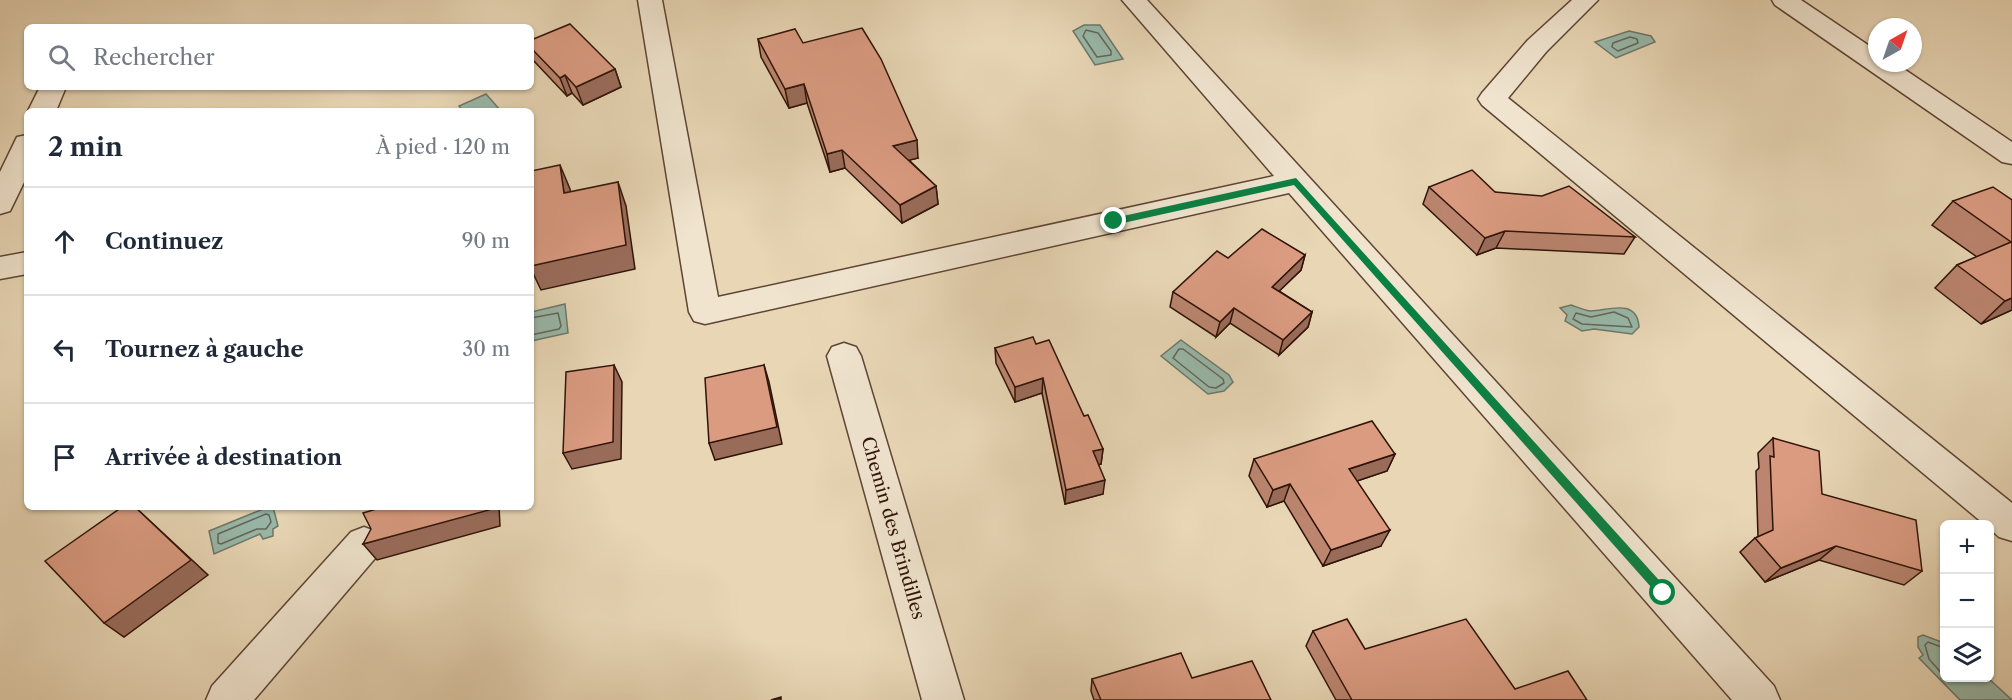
<!DOCTYPE html>
<html lang="fr">
<meta charset="utf-8">
<style>
body{margin:0;font-family:"Libre Caslon Text",serif;background:#f6f6f7;color:#1f2937}
.controls{position:absolute;right:18px;bottom:18px;display:grid;overflow:hidden;border-radius:9px;box-shadow:0 2px 4px #0004}
.controls button{width:54px;height:54px;display:grid;place-items:center;padding:0;border:0;border-bottom:2px solid #e0e1e3;background:#fff;color:#1f2937;font:30px sans-serif}
.compass{position:absolute;left:1868px;top:18px;width:54px;height:54px;border-radius:50%;background:#fff;box-shadow:0 2px 4px #0004;rotate:40deg}
.stop{position:absolute;width:18px;height:18px;margin:-14px;border:4px solid #0b8043;border-radius:50%;background:#fff}
.stop.end{background:#0b8043;border-color:#fff;box-shadow:0 2px 6px #0008}
.list{margin:0;padding:0;list-style:none}
h2{display:flex;justify-content:space-between;align-items:center;height:78px;margin:0;padding:0 24px;font-size:26px}
h2 small{font-size:20px;font-weight:400;color:#747a83}
.list li{display:grid;grid-template-columns:39px 1fr auto;gap:18px;align-items:center;box-sizing:border-box;height:108px;padding:0 24px;border-top:2px solid #e0e1e3}
.list b{display:block;font-size:22px;white-space:nowrap}
.list em{font-size:20px;font-style:normal;color:#747a83}
.icon{flex:none;width:33px;height:33px;fill:none;stroke:currentColor;stroke-width:2;stroke-linecap:round;stroke-linejoin:round}
.map{position:relative;flex:none;width:2012px;height:700px;overflow:hidden}
.search{position:absolute;background:#fff;box-shadow:0 2px 4px #0004;left:24px;top:24px;width:510px;height:66px;display:flex;align-items:center;gap:15px;box-sizing:border-box;padding:0 21px;border-radius:9px;color:#747a83;font-size:22px}
.panel{position:absolute;background:#fff;box-shadow:0 2px 4px #0004;left:24px;top:108px;width:510px;height:402px;border-radius:9px}
.map>svg:first-child{display:block}
.water{fill:#98b9aa;stroke:#6e7769;stroke-width:1.5}
.lines{fill:none;stroke-linecap:round;stroke-linejoin:round}
.shore{stroke:#646659;stroke-width:1.5}
.minor-casing{stroke:#5e4433;stroke-width:3}
.minor{fill:#f0e4cf;fill-rule:evenodd}
.wall{fill:#bb856f;stroke:#301308;stroke-width:1.5}
.shaded-wall{fill:#996c5a;stroke:#301308;stroke-width:1.5}
.building{fill:#da9b81;stroke:#301308;stroke-width:1.5}
.route{fill:#0b8043}
.labels{text-anchor:middle;stroke-width:4.5;stroke-linejoin:round;paint-order:stroke}
.street-label{font-size:18px;fill:#301308;stroke:#f0e4cf}
</style>
<div class="map">
<svg width="2012" height="700" viewBox="0 0 2012 700">
<rect width="100%" height="100%" fill="#e8d6b5"/>
<filter id="stains"><feTurbulence type="fractalNoise" baseFrequency=".00333" numOctaves="4"/><feColorMatrix values="0 0 0 0 .2 0 0 0 0 .09 0 0 0 0 .02 0 0 0 .5 -.17"/></filter>
<radialGradient id="worn" r=".72"><stop offset=".6" stop-color="#630" stop-opacity="0"/><stop offset="1" stop-color="#630" stop-opacity=".3"/></radialGradient>
<!-- water -->
<g class="water">
<polygon points="1084,25 1100,25 1123,59 1095,65 1073,31"/>
<polygon points="1629,31 1651,36 1655,42 1616,58 1595,42"/>
<polygon points="486,94 501,111 463,111 459,106"/>
<polygon points="565,304 568,333 531,341 531,312"/>
<path d="M 1571,305 C 1577,307 1584,310 1590,311 C 1604,312 1637,296 1639,327 L 1632,334 L 1594,329 L 1582,331 L 1565,321 L 1567,315 L 1560,308 Z"/>
<polygon points="1181,340 1229,375 1233,382 1224,391 1208,394 1161,356"/>
<polygon points="268,507 273,507 278,526 273,529 273,536 263,539 260,534 214,554 209,531"/>
<polygon points="1923,635 1944,643 1944,678 1988,678 2012,700 1960,700 1919,658 1923,655 1918,647 1918,637"/>
</g>
<g class="lines">
<!-- shore -->
<g class="shore">
<polygon points="1086,30 1098,33 1111,51 1111,55 1097,57 1083,36"/>
<polygon points="1630,37 1637,39 1638,43 1618,51 1612,47 1613,43"/>
<polygon points="1614,312 1628,318 1632,327 1582,324 1573,319 1576,313 1591,317"/>
<polyline points="531,318 558,313 561,326 559,329 531,335"/>
<polygon points="1179,349 1183,349 1223,379 1224,383 1216,388 1209,387 1173,358"/>
<polygon points="266,514 269,515 271,522 266,529 257,529 221,544 218,543 218,534"/>
<polyline points="1944,648 1928,642 1925,645 1929,659 1944,676"/>
</g>
<!-- minor casing -->
<g class="minor-casing">
<g id="minor">
<polygon points="638,0 662,0 718,297 1274,176 1122,0 1147,0 1774,686 1780,700 1732,700 1289,193 705,324 694,321 689,312"/>
<polygon points="1572,0 1598,0 1546,52 1508,98 2012,503 2012,541 1999,537 1990,529 1990,524 1984,524 1482,105 1478,99 1482,93 1528,40"/>
<polygon points="1772,0 1801,0 1877,51 1877,63 1895,63 2012,142 2012,164 2002,162 1775,5"/>
<polygon points="40,87 66,87 56,111 28,111"/>
<polygon points="27,135 27,176 10,211 0,214 0,172 17,137"/>
<polygon points="27,252 27,274 0,279 0,257"/>
<polygon points="844,343 856,347 861,356 964,700 922,700 827,356 832,347"/>
<polygon points="364,527 377,532 383,544 377,556 254,700 206,700 212,686 351,532"/>
</g>
</g>
<!-- minor -->
<use href="#minor" class="minor"/>
</g>
<!-- wall -->
<g class="wall">
<polygon points="758,39 803,43 918,158 909,160 936,186 938,204 902,223 845,168 830,172 807,103 789,108 761,57"/>
<polygon points="531,40 615,69 621,87 583,105 572,93 567,96 533,60 531,56"/>
<polygon points="1429,187 1495,192 1635,237 1624,254 1496,248 1477,255 1423,204"/>
<polygon points="2012,200 2012,310 1981,324 1935,288 1957,265 1977,257 1932,225 1953,201"/>
<polygon points="1305,255 1301,270 1279,291 1312,312 1308,327 1279,355 1230,323 1216,337 1170,307 1173,292 1228,258"/>
<polygon points="1036,344 1084,416 1103,449 1101,464 1098,464 1103,494 1065,504 1042,393 1015,402 996,363 995,348"/>
<polygon points="1773,438 1822,494 1922,571 1904,585 1819,560 1765,582 1740,552 1755,538 1758,537 1756,471 1759,468 1758,453"/>
<polygon points="1395,454 1387,471 1357,481 1381,546 1323,566 1284,501 1267,507 1249,476 1254,459"/>
<polygon points="1313,631 1365,649 1515,689 1587,700 1336,700 1306,646"/>
<polygon points="1192,678 1271,700 1094,700 1091,691 1092,679"/>
</g>
<!-- shaded-wall -->
<g class="shaded-wall">
<polygon points="615,69 621,87 583,105 576,87"/>
<polygon points="565,75 572,93 567,96 560,78"/>
<polygon points="804,84 807,103 789,108 785,89"/>
<polygon points="917,140 918,158 895,164 893,146"/>
<polygon points="842,150 845,168 830,172 827,154"/>
<polygon points="560,165 570,189 574,217 564,193"/>
<polygon points="618,182 626,206 635,269 541,290 531,269 531,266"/>
<polygon points="936,186 938,204 902,223 900,205"/>
<polygon points="1505,231 1496,248 1477,255 1485,238"/>
<polygon points="1305,255 1301,270 1268,302 1272,287"/>
<polygon points="2012,298 2012,310 1981,324 2005,301"/>
<polygon points="1234,308 1230,323 1216,337 1220,322"/>
<polygon points="1312,312 1308,327 1279,355 1283,340"/>
<polygon points="614,365 622,382 621,459 572,469 563,453"/>
<polygon points="764,365 769,382 782,444 715,460 709,443"/>
<polygon points="1043,378 1042,393 1015,402 1015,387"/>
<polygon points="1103,449 1101,464 1091,466 1093,451"/>
<polygon points="1395,454 1387,471 1342,486 1349,469"/>
<polygon points="1105,480 1103,494 1065,504 1066,490"/>
<polygon points="1290,484 1284,501 1267,507 1273,490"/>
<polygon points="135,507 208,575 124,637 104,623"/>
<polygon points="489,507 499,507 500,526 377,560 363,544"/>
<polygon points="1390,530 1381,546 1323,566 1331,550"/>
<polygon points="1836,546 1819,560 1765,582 1781,568"/>
</g>
<!-- building -->
<g class="building">
<polygon points="570,24 615,69 576,87 565,75 560,78 531,48 531,40"/>
<polygon points="862,28 881,59 917,140 893,146 936,186 900,205 842,150 827,154 804,84 785,89 758,39 795,29 803,43"/>
<polygon points="560,165 564,193 618,182 626,245 531,266 531,171"/>
<polygon points="1472,170 1495,192 1542,196 1569,186 1635,237 1505,231 1485,238 1429,187"/>
<polygon points="1993,187 2012,200 2012,298 2005,301 1957,265 2011,242 1953,201"/>
<polygon points="1262,229 1305,255 1272,287 1312,312 1283,340 1234,308 1220,322 1173,292 1217,251 1228,258"/>
<polygon points="1033,337 1036,344 1049,340 1084,416 1088,415 1103,449 1093,451 1105,480 1066,490 1043,378 1015,387 995,348"/>
<polygon points="614,365 613,442 563,453 566,372"/>
<polygon points="764,365 777,427 709,443 705,378"/>
<polygon points="1372,421 1395,454 1349,469 1390,530 1331,550 1290,484 1273,490 1254,459"/>
<polygon points="1773,438 1819,451 1822,494 1916,520 1922,571 1836,546 1781,568 1755,538 1773,530 1770,456 1774,457"/>
<polygon points="122,507 135,507 191,560 104,623 45,561"/>
<polygon points="383,507 489,507 489,510 363,544 371,529 363,513"/>
<polygon points="1347,619 1365,649 1466,619 1515,689 1568,671 1587,700 1352,700 1313,631"/>
<polygon points="1181,653 1192,678 1252,661 1271,700 1101,700 1092,679"/>
<polygon points="781,697 781,700 771,700"/>
</g>
<!-- route -->
<polygon class="route" points="1296,178 1667,589 1667,596 1659,596 1294,185 1114,225 1110,221 1114,218"/>
<g class="labels">
<!-- street labels -->
<g class="street-label">
<text transform="translate(893 528) rotate(74)" y="6">Chemin des Brindilles</text>
</g>
</g>
<rect width="100%" height="100%" filter="url(#stains)"/>
<rect width="100%" height="100%" fill="url(#worn)"/>
</svg>
<div class="controls">
<button>+</button>
<button>−</button>
<button><svg class="icon" aria-label="layers" viewBox="0 0 24 24"><path d="M12 4l9 5-9 5-9-5zM3 14l9 5 9-5"/></svg></button>
</div>
<svg class="compass" viewBox="-18 -18 36 36"><path d="M0-13l5 13h-10z" fill="#e53935"/><path d="M0 13l5-13h-10z" fill="#747a83"/></svg>
<div class="stop" style="left:1663px;top:593px"></div>
<div class="stop end" style="left:1114px;top:221px"></div>
<div class="search"><svg class="icon" aria-label="search" viewBox="0 0 24 24"><circle cx="10" cy="10" r="6"/><path d="M15 15l6 6"/></svg>Rechercher</div>
<section class="panel">
<h2>2 min<small>À pied · 120 m</small></h2>
<ul class="list">
<li><svg class="icon" aria-label="ahead" viewBox="0 0 24 24"><path d="M12 20V5M6 11l6-6 6 6"/></svg><div><b>Continuez</b></div><em>90 m</em></li>
<li><svg class="icon" aria-label="left" viewBox="0 0 24 24"><path d="M17 20v-9H6M10 6l-5 5 5 5"/></svg><div><b>Tournez à gauche</b></div><em>30 m</em></li>
<li><svg class="icon" aria-label="arrive" viewBox="0 0 24 24"><path d="M6 21V4h12l-3 4 3 4H6"/></svg><div><b>Arrivée à destination</b></div></li>
</ul>
</section>
</div>
